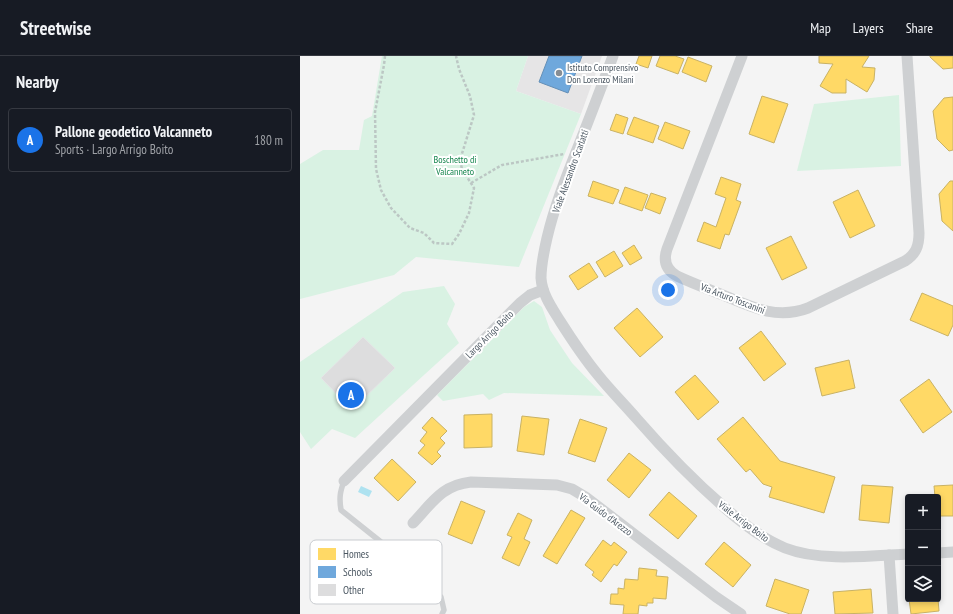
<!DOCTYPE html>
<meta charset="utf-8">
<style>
body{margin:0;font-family:"PT Sans Narrow",sans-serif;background:#242831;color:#f1f3f6}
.controls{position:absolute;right:12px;bottom:12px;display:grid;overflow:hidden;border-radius:4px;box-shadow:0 2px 6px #0003}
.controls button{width:36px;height:36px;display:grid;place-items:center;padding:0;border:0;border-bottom:1px solid #363941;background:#171b24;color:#f1f3f6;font:20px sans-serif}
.you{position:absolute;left:368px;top:234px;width:14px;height:14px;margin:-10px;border:3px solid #fff;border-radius:50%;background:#1a73e8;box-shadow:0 0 0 6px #1a73e833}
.badge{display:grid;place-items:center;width:26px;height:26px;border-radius:50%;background:#1a73e8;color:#fff;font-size:13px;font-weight:700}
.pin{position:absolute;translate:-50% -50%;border:2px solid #fff;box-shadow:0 1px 4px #0006}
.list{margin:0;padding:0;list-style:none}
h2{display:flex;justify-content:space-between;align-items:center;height:52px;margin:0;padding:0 16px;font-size:17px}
h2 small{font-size:13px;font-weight:400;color:#9ea1a6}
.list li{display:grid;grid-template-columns:26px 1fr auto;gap:12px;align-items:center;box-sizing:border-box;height:64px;margin:0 8px 8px;padding:0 8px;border:1px solid #363941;border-radius:4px}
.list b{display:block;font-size:15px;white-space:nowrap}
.list p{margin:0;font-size:13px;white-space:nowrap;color:#9ea1a6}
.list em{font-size:13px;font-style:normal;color:#9ea1a6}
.icon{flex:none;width:22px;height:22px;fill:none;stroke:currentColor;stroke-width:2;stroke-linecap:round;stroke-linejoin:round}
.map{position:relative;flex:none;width:653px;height:558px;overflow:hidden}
header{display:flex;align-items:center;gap:24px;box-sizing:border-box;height:56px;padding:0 20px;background:#171b24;border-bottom:1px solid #363941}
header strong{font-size:19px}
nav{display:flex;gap:22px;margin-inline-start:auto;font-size:14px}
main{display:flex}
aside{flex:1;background:#171b24}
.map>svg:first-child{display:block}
.education{fill:#e6e5e6}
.green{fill:#d9f2e3}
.water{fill:#aee2f0}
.homes{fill:#ffd966;stroke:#c9b264}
.schools{fill:#6fa8dc;stroke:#648fb7}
.building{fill:#ddddde;stroke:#e5e6e7}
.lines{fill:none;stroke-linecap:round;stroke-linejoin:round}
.path{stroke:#bcc7c4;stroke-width:2.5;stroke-dasharray:3 2;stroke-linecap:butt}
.lane{stroke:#ced0d2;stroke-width:5.5}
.street{stroke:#ced0d2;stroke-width:11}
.poi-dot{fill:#868d94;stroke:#fff;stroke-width:1.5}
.labels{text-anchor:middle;stroke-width:4;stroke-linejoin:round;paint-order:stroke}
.poi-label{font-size:10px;fill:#4a5661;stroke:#fff;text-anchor:start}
.park-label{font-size:10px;fill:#17864f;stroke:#fff}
.street-label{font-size:10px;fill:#4a5661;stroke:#fff}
.key{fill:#fff;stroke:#c9ccd0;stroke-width:1}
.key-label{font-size:11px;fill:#4a5661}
</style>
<header>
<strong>Streetwise</strong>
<nav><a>Map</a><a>Layers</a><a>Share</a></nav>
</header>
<main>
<aside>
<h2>Nearby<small></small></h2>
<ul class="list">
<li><span class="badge">A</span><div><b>Pallone geodetico Valcanneto</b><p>Sports · Largo Arrigo Boito</p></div><em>180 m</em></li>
</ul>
</aside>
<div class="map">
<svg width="653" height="558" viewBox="0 0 653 558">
<rect width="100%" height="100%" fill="#f4f4f4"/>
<!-- education -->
<polygon class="education" points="228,0 302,0 281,58 216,35"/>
<!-- green -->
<g class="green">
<polygon points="82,0 228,0 216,35 281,58 219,211 116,201 94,219 0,243 0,108 23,94 59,94 64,64 72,60"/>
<polygon points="599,39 601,110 497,115 514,48"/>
<polygon points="144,230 155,248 147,268 159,287 55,382 32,373 11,393 0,376 0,306 103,236"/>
<polygon points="234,245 242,251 250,274 272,307 304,340 204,337 189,344 183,338 143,345 137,339 224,251"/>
</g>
<!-- water -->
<polygon class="water" points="61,430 72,435 69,441 58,436"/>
<!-- homes -->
<g class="homes">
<polygon points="339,0 352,0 348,12 336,8"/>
<polygon points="360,0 375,0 384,3 378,18 356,10"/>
<polygon points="519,0 569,0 562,11 575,12 574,24 567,36 546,23 546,37 532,37 520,30 533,8 519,7"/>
<polygon points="630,0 653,0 653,12 643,13 630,1"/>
<polygon points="388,1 412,10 406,26 382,16"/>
<polygon points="462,40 488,48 474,87 449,78"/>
<polygon points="653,41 653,94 649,95 637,83 633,55 644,42"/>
<polygon points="316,58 328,62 323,78 310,74"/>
<polygon points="334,61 359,70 353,87 327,78"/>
<polygon points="365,66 390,75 383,93 358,83"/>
<polygon points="421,121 441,128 436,144 441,146 429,179 425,178 420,193 397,185 404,166 416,171 426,142 415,138"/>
<polygon points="293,125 319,134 313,148 288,140"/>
<polygon points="650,125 653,125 653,175 642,165 639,138"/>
<polygon points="325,131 348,139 342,155 319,147"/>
<polygon points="558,134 575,170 550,182 533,146"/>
<polygon points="351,137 366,142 360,158 345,152"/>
<polygon points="491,180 507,212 482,224 466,192"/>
<polygon points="334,189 342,202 330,209 322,197"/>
<polygon points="314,195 323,210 305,221 296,206"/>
<polygon points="289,207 298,221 278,234 269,220"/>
<polygon points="622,237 653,250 653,269 648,280 610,264"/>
<polygon points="337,252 363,281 340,301 314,272"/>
<polygon points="461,275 486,308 464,325 439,292"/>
<polygon points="549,304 555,332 522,340 515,312"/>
<polygon points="395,319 419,346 398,364 375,336"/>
<polygon points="629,323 652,356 623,377 600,344"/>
<polygon points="192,358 192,391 164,392 164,359"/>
<polygon points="222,360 249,363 244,399 217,395"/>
<polygon points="132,361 147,375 140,382 145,387 137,396 141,400 132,409 118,397 125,389 120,385 127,376 122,372"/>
<polygon points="443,361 480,405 535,421 524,457 469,441 472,431 463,428 450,413 446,416 417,383"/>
<polygon points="280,363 307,372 295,406 268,397"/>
<polygon points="329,397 351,414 329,442 307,424"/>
<polygon points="92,403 116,426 98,445 74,422"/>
<polygon points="562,429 593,431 589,467 559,464"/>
<polygon points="653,429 653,460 638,460 638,441 635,441 634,430"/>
<polygon points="369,436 397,460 378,483 349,459"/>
<polygon points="161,445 185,455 172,488 148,478"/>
<polygon points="271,454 285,462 257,508 243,500"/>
<polygon points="218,457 232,464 224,483 230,486 219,510 202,502 212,481 207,479"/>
<polygon points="303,484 311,490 314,486 327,496 317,510 314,508 301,526 292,519 294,516 285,509"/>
<polygon points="424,486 451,509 433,531 405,508"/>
<polygon points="339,512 357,514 356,520 368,521 366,543 353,542 353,547 347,547 347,550 339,549 338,558 323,558 324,549 310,548 311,538 318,538 318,532 324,533 325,523 338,524"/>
<polygon points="475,523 509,534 501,558 490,558 466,550"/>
<polygon points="571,533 573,557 535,558 533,536"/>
<polygon points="609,543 638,543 639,555 611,558"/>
</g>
<!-- schools -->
<polygon class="schools" points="249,0 282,0 268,37 239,26"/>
<!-- building -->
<polygon class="building" points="63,281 95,312 52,354 21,322"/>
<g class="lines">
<!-- path -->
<g class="path">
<polyline points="85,0 84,9 75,56 76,113 81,134 91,152 110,172 124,177 134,187 152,188 159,178 169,157 174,132 162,113 160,104 174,59 170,40 159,13 156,0"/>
<polyline points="171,127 202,109 264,98"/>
</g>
<!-- lane -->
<path class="lane" d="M 44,425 C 40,436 39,442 41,454 L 81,486 L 132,531 L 141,541 L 144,554 L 142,558"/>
<!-- street -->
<g class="street">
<path d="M 313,0 C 301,32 289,64 276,96 C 265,124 254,152 247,182 C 244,195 241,209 241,222 C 242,238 252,252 260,265 C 272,284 284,302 298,319 C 310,334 324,348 337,363 C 364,394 393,424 424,451 C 442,467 462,483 485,492 C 521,506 569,500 608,498"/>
<path d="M 442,0 L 367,193 C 363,205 366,214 377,220 C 392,227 408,233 423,239 C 451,251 477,264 508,252 L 605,205 C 616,198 619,190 619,177 L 607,0"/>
<polyline points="44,425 220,247 230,239 243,234"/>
<path d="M 113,467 C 132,447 142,429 171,426 L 257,429 L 272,433 L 287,442 L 416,541 L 441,558"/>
<polyline points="638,497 653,496"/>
<polyline points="589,499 593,558"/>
</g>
</g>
<!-- markers -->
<circle class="poi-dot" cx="259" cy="17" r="4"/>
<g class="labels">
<!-- poi labels -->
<g class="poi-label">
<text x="267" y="15">Istituto Comprensivo<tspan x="267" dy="12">Don Lorenzo Milani</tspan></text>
</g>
<!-- park labels -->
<g class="park-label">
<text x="155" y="107">Boschetto di<tspan x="155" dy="12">Valcanneto</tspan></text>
</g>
<!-- street labels -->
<g class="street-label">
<text transform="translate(270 115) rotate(-70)" y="4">Viale Alessandro Scarlatti</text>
<text transform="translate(433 242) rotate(21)" y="4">Via Arturo Toscanini</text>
<text transform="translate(189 278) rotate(-45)" y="4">Largo Arrigo Boito</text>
<text transform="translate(306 458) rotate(37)" y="4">Via Guido d'Arezzo</text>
<text transform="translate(444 465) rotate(37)" y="4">Viale Arrigo Boito</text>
</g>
</g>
<!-- legend -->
<rect x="10" y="484" width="132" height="64" rx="6" class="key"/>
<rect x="18" y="492" width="18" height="12" fill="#ffd966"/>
<rect x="18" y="510" width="18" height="12" fill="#6fa8dc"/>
<rect x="18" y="528" width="18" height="12" fill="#ddddde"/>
<g class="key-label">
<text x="43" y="502">Homes</text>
<text x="43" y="520">Schools</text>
<text x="43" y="538">Other</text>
</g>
</svg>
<div class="controls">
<button>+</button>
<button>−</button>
<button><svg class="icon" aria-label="layers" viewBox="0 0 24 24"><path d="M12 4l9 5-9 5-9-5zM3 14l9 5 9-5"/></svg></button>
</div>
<div class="you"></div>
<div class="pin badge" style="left:51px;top:339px">A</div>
</div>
</main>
